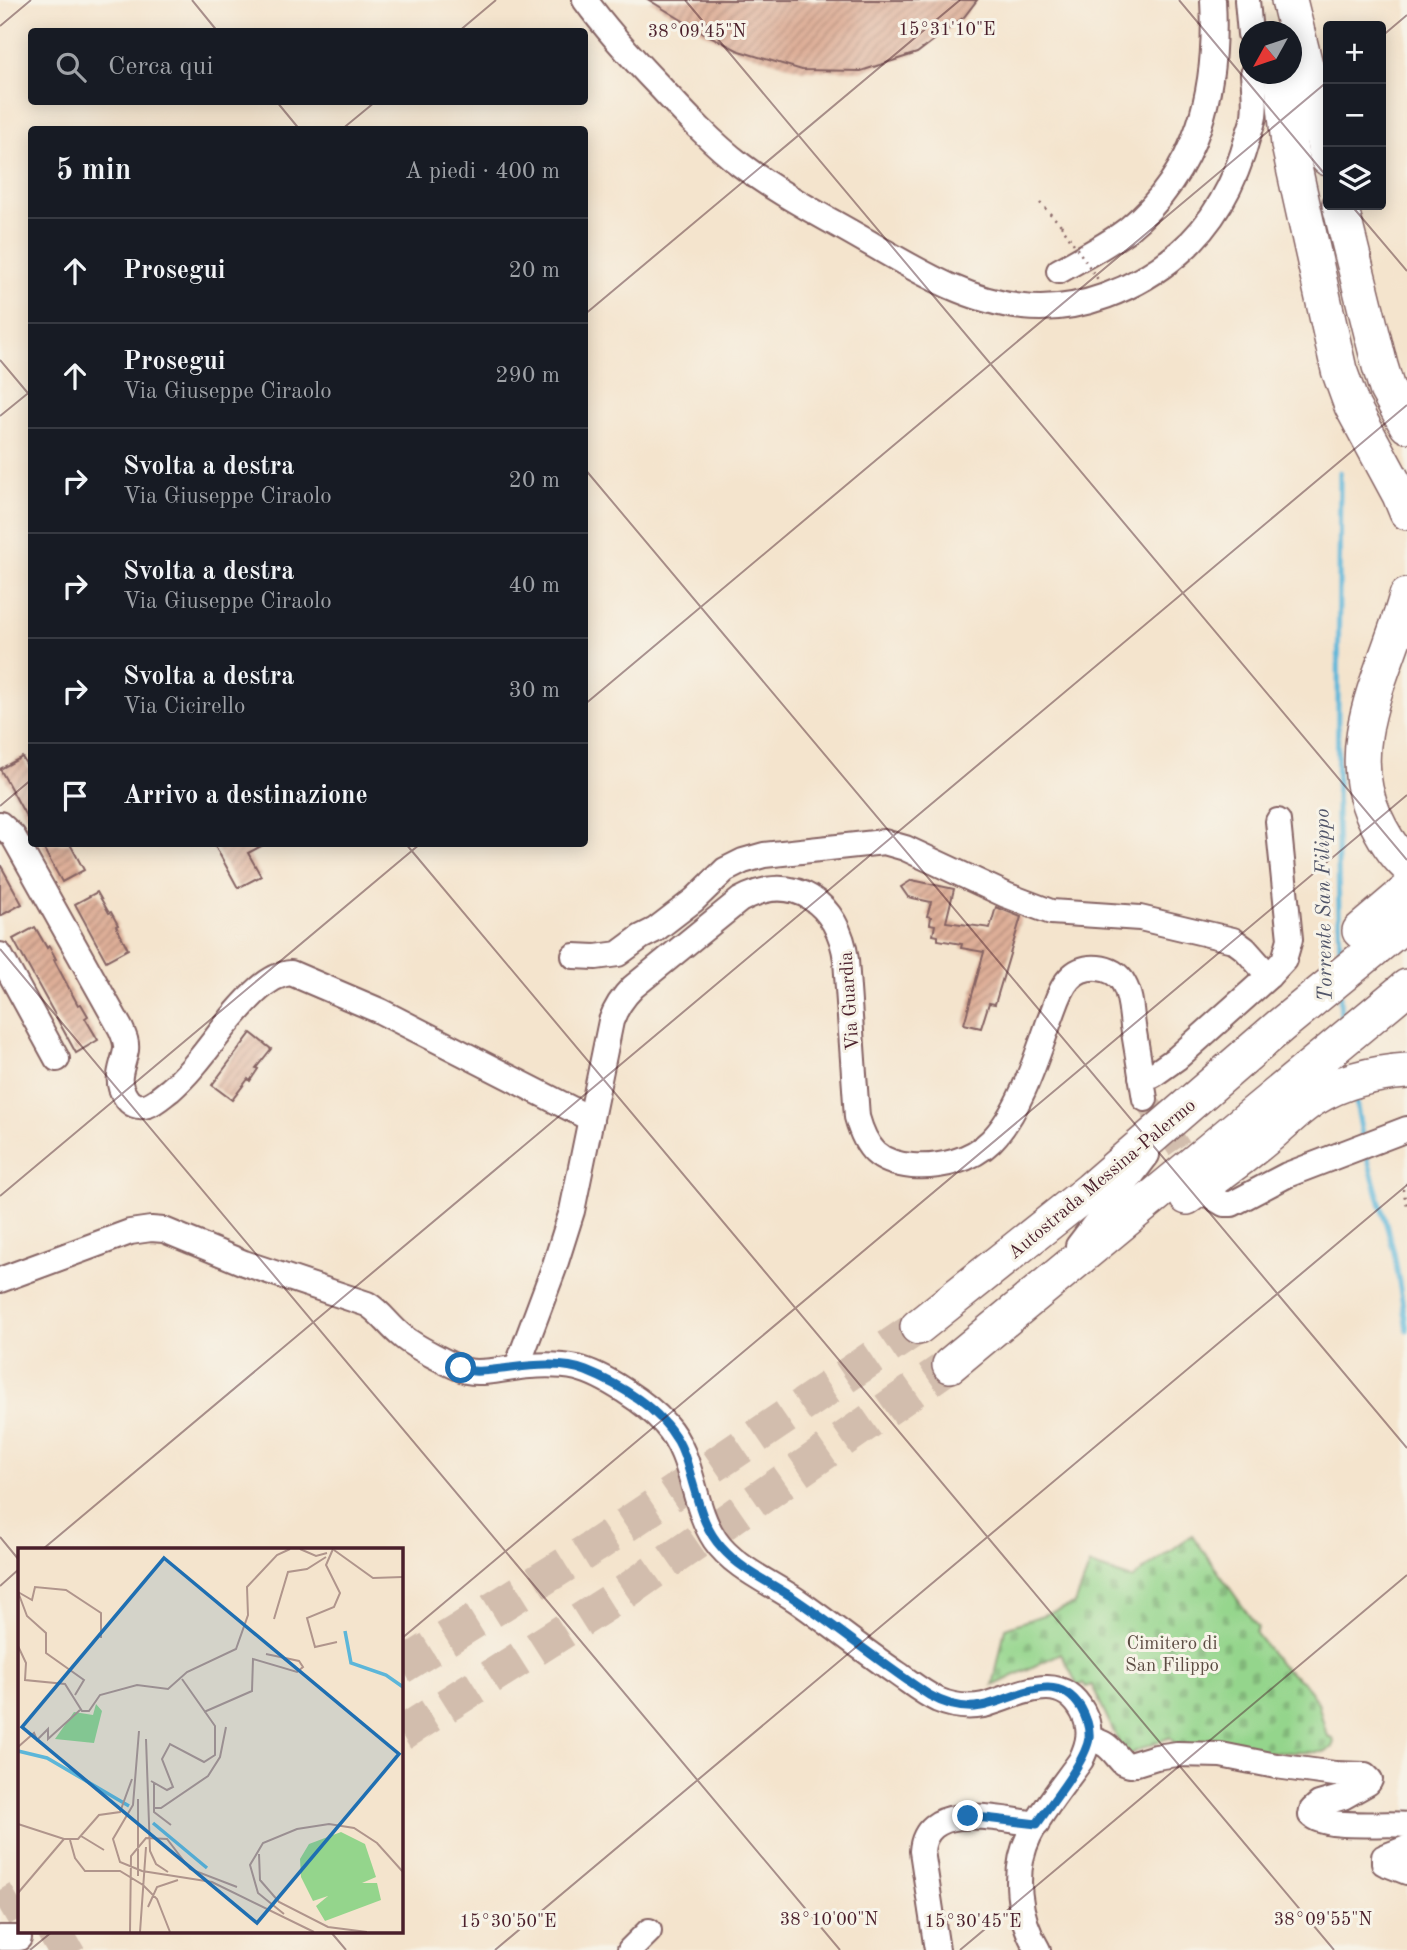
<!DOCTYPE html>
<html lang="it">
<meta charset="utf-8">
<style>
body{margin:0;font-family:"Old Standard TT",serif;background:#242831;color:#f1f3f6}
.controls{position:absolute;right:21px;top:21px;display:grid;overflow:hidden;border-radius:7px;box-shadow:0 4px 18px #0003}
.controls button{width:63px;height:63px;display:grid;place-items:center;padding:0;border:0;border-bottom:2px solid #363941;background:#171b24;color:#f1f3f6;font:35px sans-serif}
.compass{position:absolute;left:1239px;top:21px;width:63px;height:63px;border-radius:50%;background:#171b24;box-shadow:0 4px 18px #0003;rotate:230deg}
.stop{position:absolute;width:21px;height:21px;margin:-16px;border:5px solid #1f6fb2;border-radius:50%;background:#fff}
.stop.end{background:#1f6fb2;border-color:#fff;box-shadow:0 2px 7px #0008}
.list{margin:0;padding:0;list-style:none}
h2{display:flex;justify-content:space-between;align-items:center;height:91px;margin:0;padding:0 28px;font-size:30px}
h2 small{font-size:23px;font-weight:400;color:#9ea1a6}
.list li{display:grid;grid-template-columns:46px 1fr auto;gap:21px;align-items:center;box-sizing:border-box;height:105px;padding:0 28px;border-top:2px solid #363941}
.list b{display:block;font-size:26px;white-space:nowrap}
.list p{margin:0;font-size:23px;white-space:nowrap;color:#9ea1a6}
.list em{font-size:23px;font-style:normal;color:#9ea1a6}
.icon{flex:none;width:38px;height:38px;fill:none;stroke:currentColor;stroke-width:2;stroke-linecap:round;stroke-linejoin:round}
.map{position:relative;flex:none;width:1407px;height:1950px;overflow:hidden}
.search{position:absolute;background:#171b24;box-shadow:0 4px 18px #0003;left:28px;top:28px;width:560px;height:77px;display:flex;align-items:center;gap:18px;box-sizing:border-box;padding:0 24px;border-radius:7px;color:#9ea1a6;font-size:26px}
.panel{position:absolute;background:#171b24;box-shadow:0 4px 18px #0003;left:28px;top:126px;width:560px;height:721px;border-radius:7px}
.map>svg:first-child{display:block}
.cemetery{fill:url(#cemetery-stones);stroke:#6f7a5c;stroke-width:2}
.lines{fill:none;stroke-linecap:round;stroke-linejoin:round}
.stream{stroke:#5cb6d9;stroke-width:5}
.building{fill:url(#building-hatch)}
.minor-tunnel{stroke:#d2bdad;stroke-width:24;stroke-dasharray:24 12;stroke-linecap:butt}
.highway-tunnel{stroke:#d2bdad;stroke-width:35;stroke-dasharray:35 18;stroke-linecap:butt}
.minor-casing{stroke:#866464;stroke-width:28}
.highway-casing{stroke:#866464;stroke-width:38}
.path{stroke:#866464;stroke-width:2.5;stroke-dasharray:2 5;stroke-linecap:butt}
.minor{stroke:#fff;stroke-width:24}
.highway{stroke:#fff;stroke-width:35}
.path-bridge{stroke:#866464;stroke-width:2.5;stroke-dasharray:2 5;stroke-linecap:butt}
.route{stroke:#1f6fb2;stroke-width:9}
.ticks{fill:none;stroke:#4a1f2b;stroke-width:2;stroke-opacity:0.45}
.labels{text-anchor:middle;stroke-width:6;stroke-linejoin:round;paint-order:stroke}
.street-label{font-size:19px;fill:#4a1f2b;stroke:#f7f3e8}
.park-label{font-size:19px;fill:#5c4c43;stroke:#f7f3e8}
.water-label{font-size:21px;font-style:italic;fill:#505468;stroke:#f7f3e8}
.inset-river{fill:none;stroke:#5cb6d9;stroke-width:3.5}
.inset-road{fill:none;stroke:#b0958c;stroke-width:2}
.view{fill:#1f6fb2;fill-opacity:0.15;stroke:#1f6fb2;stroke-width:3.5}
.inset-edge{fill:none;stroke:#4a1f2b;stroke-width:3.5}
.ticks-label{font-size:18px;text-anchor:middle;fill:#4a1f2b;stroke:#f7f3e8;stroke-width:6;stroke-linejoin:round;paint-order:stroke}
</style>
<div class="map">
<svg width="1407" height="1950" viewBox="0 0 1407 1950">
<defs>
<pattern id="cemetery-stones" width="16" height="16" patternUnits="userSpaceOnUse" patternTransform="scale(1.75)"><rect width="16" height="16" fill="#94d58c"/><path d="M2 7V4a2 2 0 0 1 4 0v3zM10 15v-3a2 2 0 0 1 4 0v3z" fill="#81b679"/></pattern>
<pattern id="building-hatch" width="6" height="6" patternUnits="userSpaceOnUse" patternTransform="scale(1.75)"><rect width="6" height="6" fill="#deaf98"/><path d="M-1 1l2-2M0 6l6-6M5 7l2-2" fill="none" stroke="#b68e7c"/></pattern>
</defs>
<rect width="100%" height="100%" fill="#f7f3e8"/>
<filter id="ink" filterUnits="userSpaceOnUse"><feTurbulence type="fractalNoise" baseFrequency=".0143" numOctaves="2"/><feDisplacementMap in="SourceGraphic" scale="14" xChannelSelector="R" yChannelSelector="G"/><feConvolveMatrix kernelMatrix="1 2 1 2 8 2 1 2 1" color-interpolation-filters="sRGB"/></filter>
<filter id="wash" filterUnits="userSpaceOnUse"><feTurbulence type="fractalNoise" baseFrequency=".00686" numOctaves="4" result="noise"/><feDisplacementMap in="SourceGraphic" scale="28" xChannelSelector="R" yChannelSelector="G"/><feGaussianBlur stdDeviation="1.57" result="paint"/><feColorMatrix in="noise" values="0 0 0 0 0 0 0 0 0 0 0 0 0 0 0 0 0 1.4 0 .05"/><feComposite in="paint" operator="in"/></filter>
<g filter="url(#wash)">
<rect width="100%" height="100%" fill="#f4e4cd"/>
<!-- cemetery -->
<polygon class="cemetery" points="1192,1535 1258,1628 1255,1632 1281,1666 1304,1683 1318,1703 1327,1736 1332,1738 1334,1742 1332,1747 1326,1752 1238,1753 1175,1745 1170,1737 1125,1756 1092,1685 1086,1687 1083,1683 1078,1686 1061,1653 993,1686 1005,1628 1075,1604 1090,1565 1132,1579"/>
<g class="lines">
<!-- stream -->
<g class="stream">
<polyline points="1340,960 1337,812 1340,472"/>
<polyline points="1340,995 1341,1023"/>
<polyline points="1354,1091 1363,1140"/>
<polyline points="1366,1153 1394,1252 1407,1330"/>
</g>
</g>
<g id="blocks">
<!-- building -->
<g class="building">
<polygon points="649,0 977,0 964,17 917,53 861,71 802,70 739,51 698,30"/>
<polygon points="22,757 32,774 32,827 0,769"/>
<polygon points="41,844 70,844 84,870 62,882"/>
<polygon points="214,844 265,844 248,853 261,876 238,888"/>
<polygon points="0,864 22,904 0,916"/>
<polygon points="912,880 954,889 946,922 990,928 996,907 1021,917 995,1004 989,1003 981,1028 964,1024 984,952 961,948 962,944 938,940 938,936 933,935 935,925 930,924 931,917 927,916 931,902 908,897 901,887"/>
<polygon points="97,892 109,913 111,912 118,925 116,926 128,949 106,961 75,904"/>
<polygon points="35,927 47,948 49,946 56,959 54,960 78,1005 81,1004 88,1016 85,1018 98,1040 76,1053 13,939"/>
<polygon points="251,1033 271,1049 256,1068 258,1069 250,1081 248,1079 232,1100 212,1085"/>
</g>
</g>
</g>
<g filter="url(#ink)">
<use href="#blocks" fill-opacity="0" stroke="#866464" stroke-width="2"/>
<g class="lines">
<!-- minor-tunnel -->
<polyline class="minor-tunnel" points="1145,1099 1199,1177"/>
<!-- highway-tunnel -->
<g class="highway-tunnel">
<polyline points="401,1667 595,1546 918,1327"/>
<polyline points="401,1734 622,1594 950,1365"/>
<polyline points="0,1910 19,1899"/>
<polyline points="45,1950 78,1931"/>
</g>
<!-- minor casing -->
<g class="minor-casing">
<g id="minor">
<path d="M 585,0 C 608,32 634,60 661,88 C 686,115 712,143 741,165 C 782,196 829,219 873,245 C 920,272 967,301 1023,307 C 1079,313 1137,289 1179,253 C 1214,223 1236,181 1248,136 C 1250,130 1253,123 1254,116 C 1256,102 1254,87 1253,74"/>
<polyline points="1247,0 1250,34"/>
<path d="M 1059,271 C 1082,258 1106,246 1127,230 C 1199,171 1218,89 1213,0"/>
<path d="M 0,824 L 13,836 L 121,1029 C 124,1036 127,1042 126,1050 C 123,1067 114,1080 125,1096 C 130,1105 138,1108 148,1105 C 156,1102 163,1095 170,1090 C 204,1061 225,1019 259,989 C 268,981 278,974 291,973 L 380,1011 L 591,1119"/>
<polyline points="0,955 57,1059"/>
<polyline points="574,956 596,957 618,954 641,937 655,930 694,900 725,870 743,861 764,855 884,842 905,848 1006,895 1051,912 1140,918 1233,940 1245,949 1269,976"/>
<polyline points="1141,1076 1153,1075 1177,1058 1269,976 1284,960 1290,939 1278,821"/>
<polyline points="1214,1198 1224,1204 1232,1204 1287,1175 1407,1129"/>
<polyline points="1078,1246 1147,1155"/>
<path d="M 0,1280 L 130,1232 L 151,1229 L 164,1230 L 244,1263 L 367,1304 C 381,1312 389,1326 402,1336 C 413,1346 452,1366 467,1371 C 484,1375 511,1367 530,1366 C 544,1365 562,1365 577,1368 C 603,1374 648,1404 665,1424 C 695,1457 691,1504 715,1540 C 734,1568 772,1583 799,1602 C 833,1626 864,1651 898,1674 C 911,1683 923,1693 938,1700 C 952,1706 968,1708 984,1705 C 1019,1695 1060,1669 1083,1712 C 1092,1729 1089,1743 1081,1760 C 1064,1784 1042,1810 1029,1836 C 1012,1871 1018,1918 1038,1950"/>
<path d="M 517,1367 L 554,1268 L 572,1211 L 611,1021 C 616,1007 623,997 633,987 L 740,900 C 794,870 839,904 846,960 L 857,1117 C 866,1149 878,1163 912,1166 C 939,1168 971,1161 991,1141 C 1019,1113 1036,1059 1049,1022 C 1055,1008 1059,990 1069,979 C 1077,970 1087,967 1098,968 C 1109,969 1119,974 1124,984 C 1131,996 1131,1012 1133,1026 C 1137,1050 1141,1075 1145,1099"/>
<path d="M 1089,1739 C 1109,1743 1110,1749 1123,1763 L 1130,1765 L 1156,1757 L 1177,1754 L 1221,1755 L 1276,1766 L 1335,1774 L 1365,1775 L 1370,1780 L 1368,1783 L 1343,1797 L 1319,1804 L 1312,1810 L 1311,1815 C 1327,1830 1384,1822 1407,1825"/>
<polyline points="1407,1848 1384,1857 1384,1863 1407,1872"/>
<polyline points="0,1938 19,1938"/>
<polyline points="630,1950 649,1931"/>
<path d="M 937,1950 L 922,1851 C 926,1799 1004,1820 1037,1824"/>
</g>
</g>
<!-- highway casing -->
<g class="highway-casing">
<g id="highway">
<polyline points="1289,0 1328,158"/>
<polyline points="1282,74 1289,145 1339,370 1352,406 1400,495 1407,512"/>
<polyline points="1340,205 1380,366 1387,389 1407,425"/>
<path d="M 1407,596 C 1388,667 1340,742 1374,816 C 1382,834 1392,851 1407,865"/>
<polyline points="1360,931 1407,891"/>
<path d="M 1187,1197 C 1210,1180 1234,1164 1256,1146 C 1276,1131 1293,1111 1314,1098 C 1342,1081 1375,1073 1407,1071"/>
<polyline points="918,1327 1090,1190 1280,1026 1407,922"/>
<polyline points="950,1365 1407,987"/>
</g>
</g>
<!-- path -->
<g class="path">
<polyline points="1040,203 1061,225"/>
<polyline points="1407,1183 1403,1190 1407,1205"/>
</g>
<!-- minor -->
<use href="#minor" class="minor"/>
<!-- highway -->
<use href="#highway" class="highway"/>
<!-- path-bridge -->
<polyline class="path-bridge" points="1061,225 1103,287"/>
</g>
</g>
<g class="lines" filter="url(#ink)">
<!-- route -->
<path class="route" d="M 461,1368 C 475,1374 487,1370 502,1369 C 528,1366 561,1361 586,1371 C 621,1385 659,1408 678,1441 C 685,1453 688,1467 692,1481 C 699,1504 704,1529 722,1548 C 741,1570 771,1583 795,1599 C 841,1630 883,1665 929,1695 C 943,1703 959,1708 975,1707 C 1011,1704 1054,1665 1081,1708 C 1086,1717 1090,1728 1089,1738 C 1086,1761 1051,1803 1037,1824 L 968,1816"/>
</g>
<!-- ticks -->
<path class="ticks" d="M 192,0 L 218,32M 685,0 L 1407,860M 1179,0 L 1328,178M 0,26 L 31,0M 458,32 L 496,0M 1381,37 L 1407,15M 277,102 L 300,130M 341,130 L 375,102M 1351,205 L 1407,271M 584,315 L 960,0M 0,360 L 32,398M 0,416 L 32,390M 584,468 L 1407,1448M 584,705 L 1328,81M 0,806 L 32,779M 406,844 L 1334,1950M 0,949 L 840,1950M 0,1196 L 420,844M 0,1537 L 19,1560M 43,1549 L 1407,405M 0,1586 L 19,1569M 401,1639 L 1407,795M 330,1931 L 346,1950M 30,1950 L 53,1931M 495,1950 L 1407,1185M 960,1950 L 1407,1575"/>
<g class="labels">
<!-- street labels -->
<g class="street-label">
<text transform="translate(848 1001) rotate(-94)" y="7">Via Guardia</text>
<text transform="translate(1101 1178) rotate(-40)" y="7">Autostrada Messina-Palermo</text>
</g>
<!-- park labels -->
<g class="park-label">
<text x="1172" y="1649">Cimitero di<tspan x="1172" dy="22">San Filippo</tspan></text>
</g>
<!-- water labels -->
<g class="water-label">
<text transform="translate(1323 905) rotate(-91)" y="7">Torrente San Filippo</text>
</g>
</g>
<!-- overview -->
<g transform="translate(18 1548)">
<rect width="385" height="385" fill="#f4e4cd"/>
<path d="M 78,156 L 84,163 L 76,195 L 37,191 L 56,164 L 75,167 Z" fill="#94d58c"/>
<path d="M 323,284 L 347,296 L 358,329 L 344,335 L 359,335 L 363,352 L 307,373 L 298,358 L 310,348 L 295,353 L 283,329 L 282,311 L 291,296 Z" fill="#94d58c"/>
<path class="inset-river" d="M 327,83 L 333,115 L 368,127 L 385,139M 0,203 L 29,210 L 111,258M 135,275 L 189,320"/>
<path class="inset-road" d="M 282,1 L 298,8 L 309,5M 315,1 L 308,17 L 322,45 L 316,59 L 289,70 L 297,99 L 319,94M 316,2 L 355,30 L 385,29M 0,44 L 9,68 L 28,85 L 28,105 L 66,132 L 57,147M 0,44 L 14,52 L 17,39 L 48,42 L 83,65 L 83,90M 256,71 L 270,24 L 289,21 L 308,9M 0,98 L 8,115 L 7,132 L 47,136 L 64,163 L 71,163 L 82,147 L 119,137 L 150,141 L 169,124 L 218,101 L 230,67 L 229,39 L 259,7 L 272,1M 186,164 L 234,143 L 235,111 L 279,124 L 285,119 L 281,113 L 248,106M 121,183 L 115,257 L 95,291 L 102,314 L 124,323 L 194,334 L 296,384M 128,191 L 132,303 L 138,316 L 150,324M 0,199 L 16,185 L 19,192 L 30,181 L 30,191 L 62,162M 133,233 L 149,242 L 155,239 L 144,211 L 152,196 L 186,214 L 197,207 L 197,178 L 164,131M 136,235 L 136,264 L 153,277M 135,260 L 143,260 L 190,228 L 202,209 L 208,179M 0,276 L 46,291 L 60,291 L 81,267 L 102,264 L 114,231M 63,288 L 86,302M 52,292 L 57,310 L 67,323 L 102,323 L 125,337 L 139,351 L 152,384M 241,306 L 242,332 L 261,354 L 310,379 L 349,384M 120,328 L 120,251M 0,345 L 46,291M 130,359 L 139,339 L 160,332M 266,366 L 240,345 L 232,317 L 245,295 L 279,281 L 311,276 L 336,280 L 359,295 L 385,324M 112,384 L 113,308 L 128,290 L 149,291 L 172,321 L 219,339M 122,384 L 128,299"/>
<path class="view" d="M 146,10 L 381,206 L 239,375 L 4,179 Z"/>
<rect width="385" height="385" class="inset-edge"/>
</g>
<g class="ticks-label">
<text x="947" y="35">15°31'10"E</text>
<text x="697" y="37">38°09'45"N</text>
<text x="829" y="1925">38°10'00"N</text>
<text x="1323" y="1925">38°09'55"N</text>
<text x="508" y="1927">15°30'50"E</text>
<text x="973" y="1927">15°30'45"E</text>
</g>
</svg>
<div class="controls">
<button>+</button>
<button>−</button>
<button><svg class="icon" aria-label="layers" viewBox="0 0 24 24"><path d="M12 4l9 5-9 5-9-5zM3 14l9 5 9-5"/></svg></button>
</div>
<svg class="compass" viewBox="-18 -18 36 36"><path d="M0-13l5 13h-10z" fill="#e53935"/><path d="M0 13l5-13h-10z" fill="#9ea1a6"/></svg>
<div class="stop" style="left:461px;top:1368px"></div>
<div class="stop end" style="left:968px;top:1816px"></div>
<div class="search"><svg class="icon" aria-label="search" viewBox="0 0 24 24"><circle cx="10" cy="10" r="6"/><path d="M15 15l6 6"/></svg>Cerca qui</div>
<section class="panel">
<h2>5 min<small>A piedi · 400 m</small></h2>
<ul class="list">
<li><svg class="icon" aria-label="ahead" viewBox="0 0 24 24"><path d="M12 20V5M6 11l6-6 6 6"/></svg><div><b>Prosegui</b></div><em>20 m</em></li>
<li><svg class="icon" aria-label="ahead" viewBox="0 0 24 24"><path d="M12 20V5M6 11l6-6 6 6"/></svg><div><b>Prosegui</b><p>Via Giuseppe Ciraolo</p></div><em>290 m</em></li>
<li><svg class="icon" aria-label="right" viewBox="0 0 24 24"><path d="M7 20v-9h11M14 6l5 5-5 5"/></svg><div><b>Svolta a destra</b><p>Via Giuseppe Ciraolo</p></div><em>20 m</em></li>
<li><svg class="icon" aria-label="right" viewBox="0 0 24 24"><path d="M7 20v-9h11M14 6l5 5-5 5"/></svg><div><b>Svolta a destra</b><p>Via Giuseppe Ciraolo</p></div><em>40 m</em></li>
<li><svg class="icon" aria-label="right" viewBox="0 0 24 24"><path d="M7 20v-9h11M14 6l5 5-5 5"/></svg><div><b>Svolta a destra</b><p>Via Cicirello</p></div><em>30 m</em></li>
<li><svg class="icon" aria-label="arrive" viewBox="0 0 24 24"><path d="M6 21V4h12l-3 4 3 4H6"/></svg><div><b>Arrivo a destinazione</b></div></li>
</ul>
</section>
</div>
